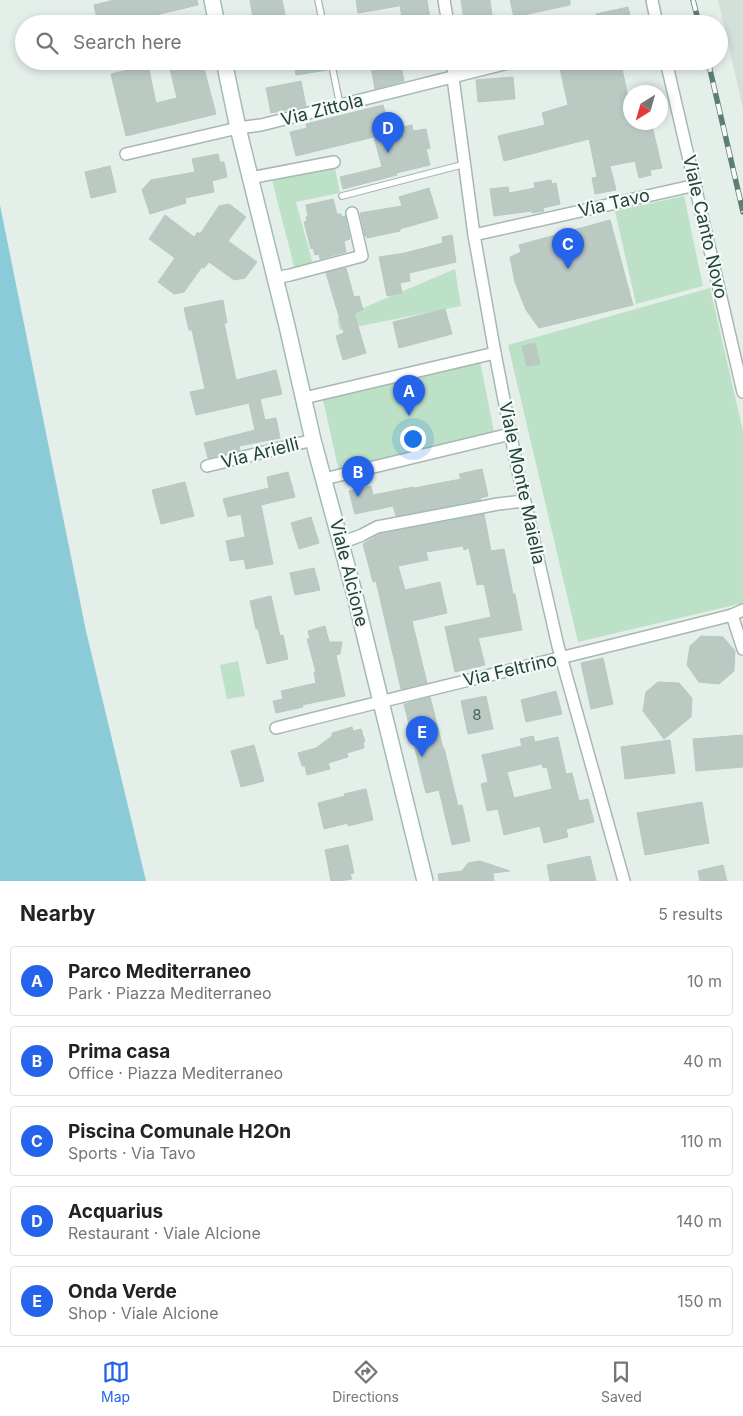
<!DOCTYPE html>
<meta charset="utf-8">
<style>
body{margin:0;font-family:Inter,sans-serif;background:#f2f2f2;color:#222}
.compass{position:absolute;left:623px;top:85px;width:45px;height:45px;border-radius:50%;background:#fff;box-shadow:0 2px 8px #0003;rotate:217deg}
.you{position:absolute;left:412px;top:438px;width:18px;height:18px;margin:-12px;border:4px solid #fff;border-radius:50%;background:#1a73e8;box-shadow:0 0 0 8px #1a73e833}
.badge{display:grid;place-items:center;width:32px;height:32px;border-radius:50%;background:#2563eb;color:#fff;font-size:16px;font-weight:700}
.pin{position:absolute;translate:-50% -41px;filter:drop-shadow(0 1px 2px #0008)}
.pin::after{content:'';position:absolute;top:26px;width:18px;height:15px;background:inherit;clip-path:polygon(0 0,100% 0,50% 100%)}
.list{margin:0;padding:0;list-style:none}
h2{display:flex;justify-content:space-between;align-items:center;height:65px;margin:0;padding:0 20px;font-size:21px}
h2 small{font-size:16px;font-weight:400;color:#767676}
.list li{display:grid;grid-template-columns:32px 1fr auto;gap:15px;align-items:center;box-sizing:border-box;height:70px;margin:0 10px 10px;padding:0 10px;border:1px solid #e0e0e0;border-radius:5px}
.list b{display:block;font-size:19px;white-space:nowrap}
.list p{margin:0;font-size:16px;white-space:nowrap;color:#767676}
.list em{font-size:16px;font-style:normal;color:#767676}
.icon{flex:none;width:28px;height:28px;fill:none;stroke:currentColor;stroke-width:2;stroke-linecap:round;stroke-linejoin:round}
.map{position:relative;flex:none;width:743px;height:881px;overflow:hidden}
.search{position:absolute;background:#fff;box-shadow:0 2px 8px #0003;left:15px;right:15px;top:15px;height:55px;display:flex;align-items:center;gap:12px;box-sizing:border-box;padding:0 18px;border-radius:28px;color:#767676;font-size:19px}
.sheet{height:465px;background:#fff}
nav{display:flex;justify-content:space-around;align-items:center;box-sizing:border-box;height:70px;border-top:1px solid #e0e0e0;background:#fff;font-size:14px;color:#767676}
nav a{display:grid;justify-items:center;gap:2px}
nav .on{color:#2563eb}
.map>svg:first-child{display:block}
.built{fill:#d3dfd9}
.green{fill:#bde1c6}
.water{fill:#8acbd7}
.building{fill:#bacac3;stroke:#b6c9c2;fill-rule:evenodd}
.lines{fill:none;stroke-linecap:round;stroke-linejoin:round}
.lane-casing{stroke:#a7b8b2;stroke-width:8}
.street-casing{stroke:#a7b8b2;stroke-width:14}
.secondary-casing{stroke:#a2bcb3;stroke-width:18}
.lane{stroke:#fff;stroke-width:5.5}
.street{stroke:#fff;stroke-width:11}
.secondary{stroke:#fff;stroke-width:15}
.rail-casing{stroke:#5d7e75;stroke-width:5.5}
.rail{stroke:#f6fbf8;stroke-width:4;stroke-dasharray:11;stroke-linecap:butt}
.labels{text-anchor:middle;stroke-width:4.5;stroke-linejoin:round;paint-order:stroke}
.number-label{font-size:15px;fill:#48655c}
.street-label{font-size:18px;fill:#22433a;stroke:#f6fbf8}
</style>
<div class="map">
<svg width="743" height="881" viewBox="0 0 743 881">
<rect width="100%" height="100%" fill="#e5efea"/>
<!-- built -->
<polygon class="built" points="718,0 743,0 743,108"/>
<!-- green -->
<g class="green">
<polygon points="335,168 340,193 296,202 313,264 295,270 271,176"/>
<polygon points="684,196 703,286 636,304 615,211"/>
<polygon points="455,269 461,306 340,330 337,319"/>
<polygon points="710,288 743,431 743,603 578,642 508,345"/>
<polygon points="480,361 494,432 339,472 323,400"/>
<polygon points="238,661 245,696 227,699 220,665"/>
</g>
<!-- water -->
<polygon class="water" points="0,205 86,631 146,881 0,881"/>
<!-- building -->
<g class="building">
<polygon points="114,0 197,0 198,5 117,24 98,24 94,5"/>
<polygon points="250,0 282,0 287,24 254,24"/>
<polygon points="356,0 398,0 399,6 358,13"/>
<polygon points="399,0 427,0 431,24 403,24"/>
<polygon points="461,0 490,0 492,15 464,20"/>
<polygon points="510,0 570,0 570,5 514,17"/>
<polygon points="628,7 632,24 598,24 596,14"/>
<polygon points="168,61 202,61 216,114 126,136 111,74 148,65 156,103 177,98"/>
<polygon points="294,61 326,61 328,70 296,75"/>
<polygon points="370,61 400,61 404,81 375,89"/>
<polygon points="571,61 616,61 617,65 621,64 628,97 630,97 630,122 651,122 662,168 650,170 651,175 639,178 635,161 610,166 616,190 595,194 592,178 597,177 589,139 504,161 498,136 545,125 542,113 568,105 559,64"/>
<polygon points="513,77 515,99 478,102 476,80"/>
<polygon points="301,81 306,106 271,113 266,88"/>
<polygon points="383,105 386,115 392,113 395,129 412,125 413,131 426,129 430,148 426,149 430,165 396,173 397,175 343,189 340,177 382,167 374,137 296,156 290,132 307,128 306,124"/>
<polygon points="218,154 220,162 224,162 227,177 212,181 214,192 185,198 186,203 150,214 142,190 151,180 195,172 192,159"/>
<polygon points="110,166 116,192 91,198 85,172"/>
<polygon points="551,180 552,184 556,183 560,204 543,208 544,211 532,213 532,211 494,216 490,189 508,187 509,193 535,188 534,183"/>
<polygon points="429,188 438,218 400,229 400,231 367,238 366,236 365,236 360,213 402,206 399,197"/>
<polygon points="333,199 337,214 341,214 342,217 345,216 350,239 344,241 346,252 320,259 319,254 315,255 313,248 311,249 304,222 307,221 306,217 308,216 306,205"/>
<polygon points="229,204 246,217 228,241 257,262 245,278 234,280 209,262 204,268 202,267 184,292 174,294 158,282 175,258 149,239 165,215 194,237 198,232 200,234 219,206"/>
<polygon points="610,220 633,305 539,328 526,310 515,282 510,257 521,252 519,245"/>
<polygon points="452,235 456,262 409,273 410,281 400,283 402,293 387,296 379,257 405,253 443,243 442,237"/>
<polygon points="346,268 354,297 359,296 363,310 354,313 366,353 343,360 336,336 344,333 326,273"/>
<polygon points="223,300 227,323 224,323 236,380 276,370 282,394 260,399 265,420 276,418 280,438 239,446 240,450 208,458 204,443 255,430 249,403 196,415 190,392 205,389 192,330 189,330 184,308"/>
<polygon points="445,309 452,334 399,348 393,322"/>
<polygon points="535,343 540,364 527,366 522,346"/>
<polygon points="482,469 488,496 480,498 481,500 396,516 393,506 355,514 349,491 371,486 373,495 413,487 414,488 461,479 459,474"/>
<polygon points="288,472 295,497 261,505 273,564 246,569 244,559 230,561 226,541 245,537 241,514 228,517 223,499 269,488 267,477"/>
<polygon points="185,482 194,516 161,524 152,490"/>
<polygon points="484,514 491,551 504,549 513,594 515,594 522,630 478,638 485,665 455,672 445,627 491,617 484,584 477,585 469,548 464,550 463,546 426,552 428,560 398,566 405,590 440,582 447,613 412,621 427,683 401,689 376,581 373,582 363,544 380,534"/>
<polygon points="311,517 319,543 299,549 291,523"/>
<polygon points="314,568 320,590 295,595 290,573"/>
<polygon points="271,596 280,636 283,635 288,659 267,664 258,629 256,629 250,601"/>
<polygon points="325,626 329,642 342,642 340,654 336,655 345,696 302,705 303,707 276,713 273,701 283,699 281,691 316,683 314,672 316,672 307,639 310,639 308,631"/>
<polygon points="701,636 723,637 735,651 734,671 719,684 699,682 687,665 690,646"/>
<polygon points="603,658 613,704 591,709 581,663"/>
<polygon points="658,682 679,683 692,698 691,717 664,739 643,711 646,692"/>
<polygon points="556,691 562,714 526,722 521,700"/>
<polygon points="486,696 493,729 468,734 461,701"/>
<polygon points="430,697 443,748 444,748 458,806 462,805 470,841 452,845 439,790 426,793 404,704"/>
<polygon points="352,727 353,731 361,729 365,742 363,742 364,748 347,753 348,757 328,763 330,769 307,775 305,766 302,766 298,753 316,748 332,736 332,733"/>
<polygon points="743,735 743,767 696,771 693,739"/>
<path d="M 533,736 L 535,742 L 558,737 L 566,774 L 572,773 L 579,801 L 588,799 L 594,822 L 566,829 L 568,837 L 544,843 L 540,826 L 504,835 L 498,809 L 487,811 L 481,784 L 488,782 L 482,755 L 522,746 L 520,739 ZM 542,764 L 543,768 L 547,767 L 552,789 L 514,798 L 507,772 Z"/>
<polygon points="670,740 675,773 625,779 621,747"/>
<polygon points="254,745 264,781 241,787 231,751"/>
<polygon points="366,789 373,820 348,826 348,823 324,829 318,803 345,796 344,794"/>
<polygon points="702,802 709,843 645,855 637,813"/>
<polygon points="348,845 354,873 350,874 352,879 340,881 331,881 325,850"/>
<polygon points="590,856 596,881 550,881 547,865"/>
<polygon points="480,861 510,871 493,873 494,881 439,881 438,874 462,871 468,863"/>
<polygon points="723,865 727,881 700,881 698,871"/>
</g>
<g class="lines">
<!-- lane casing -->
<g class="lane-casing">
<g id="lane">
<polyline points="318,0 323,24"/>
<polyline points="331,61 340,105"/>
<polyline points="342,196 465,164"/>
</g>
</g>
<!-- street casing -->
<g class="street-casing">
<g id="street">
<polyline points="444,0 448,24"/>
<polyline points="652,0 657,24"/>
<polyline points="205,24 216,22"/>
<polyline points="454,61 453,78 474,235 495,353 517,467 558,646 624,881"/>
<polyline points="666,61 743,392"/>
<polyline points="126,154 238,128 261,125 516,61"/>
<polyline points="250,178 334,162"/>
<polyline points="474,235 696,185"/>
<polyline points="275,278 290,275 362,256 352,213"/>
<polyline points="304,398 495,353"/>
<polyline points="207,466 313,440"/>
<polyline points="324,479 510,434"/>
<polyline points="341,543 362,535 377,527 498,504 524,501"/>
<polyline points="732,615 743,649"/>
<path d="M 276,728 C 428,689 581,654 732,615 L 743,610"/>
</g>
</g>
<!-- secondary casing -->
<g class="secondary-casing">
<g id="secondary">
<polyline points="212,0 217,24"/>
<polyline points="224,61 238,128 287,326 313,440 354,592 425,881"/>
</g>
</g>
<!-- lane -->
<use href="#lane" class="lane"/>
<!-- street -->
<use href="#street" class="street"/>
<!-- secondary -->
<use href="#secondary" class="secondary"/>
<!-- rail casing -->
<g class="rail-casing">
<g id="rail">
<polyline points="693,0 699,24"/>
<polyline points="708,61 743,212"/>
</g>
</g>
<!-- rail -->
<use href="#rail" class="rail"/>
</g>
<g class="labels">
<!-- number labels -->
<g class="number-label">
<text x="477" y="720">8</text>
</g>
<!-- street labels -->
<g class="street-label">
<text transform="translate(322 110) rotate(-14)" y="6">Via Zittola</text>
<text transform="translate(614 203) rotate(-13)" y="6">Via Tavo</text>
<text transform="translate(705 227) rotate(77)" y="6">Viale Canto Novo</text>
<text transform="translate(260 453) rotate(-14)" y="6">Via Arielli</text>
<text transform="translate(522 483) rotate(78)" y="6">Viale Monte Maiella</text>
<text transform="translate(349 573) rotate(76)" y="6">Viale Alcione</text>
<text transform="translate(510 670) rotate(-13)" y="6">Via Feltrino</text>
</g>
</g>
</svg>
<svg class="compass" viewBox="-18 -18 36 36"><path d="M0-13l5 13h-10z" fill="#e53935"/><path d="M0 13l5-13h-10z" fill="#767676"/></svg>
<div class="you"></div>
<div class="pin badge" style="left:409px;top:416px">A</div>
<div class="pin badge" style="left:358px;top:497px">B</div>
<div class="pin badge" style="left:568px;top:269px">C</div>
<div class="pin badge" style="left:388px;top:153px">D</div>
<div class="pin badge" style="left:422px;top:757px">E</div>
<div class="search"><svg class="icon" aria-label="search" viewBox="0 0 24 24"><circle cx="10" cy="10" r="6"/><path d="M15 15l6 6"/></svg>Search here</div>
</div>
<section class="sheet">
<h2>Nearby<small>5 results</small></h2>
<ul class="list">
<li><span class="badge">A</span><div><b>Parco Mediterraneo</b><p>Park · Piazza Mediterraneo</p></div><em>10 m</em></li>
<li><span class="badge">B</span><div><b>Prima casa</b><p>Office · Piazza Mediterraneo</p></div><em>40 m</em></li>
<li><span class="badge">C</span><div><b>Piscina Comunale H2On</b><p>Sports · Via Tavo</p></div><em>110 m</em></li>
<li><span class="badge">D</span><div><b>Acquarius</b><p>Restaurant · Viale Alcione</p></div><em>140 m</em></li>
<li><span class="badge">E</span><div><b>Onda Verde</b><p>Shop · Viale Alcione</p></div><em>150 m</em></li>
</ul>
</section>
<nav>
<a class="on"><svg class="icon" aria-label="map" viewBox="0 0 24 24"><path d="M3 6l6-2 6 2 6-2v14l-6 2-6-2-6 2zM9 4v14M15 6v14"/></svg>Map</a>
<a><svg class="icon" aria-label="directions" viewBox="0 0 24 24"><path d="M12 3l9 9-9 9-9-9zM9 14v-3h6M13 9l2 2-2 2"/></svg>Directions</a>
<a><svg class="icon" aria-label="saved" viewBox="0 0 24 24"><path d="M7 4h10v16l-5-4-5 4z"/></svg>Saved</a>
</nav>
